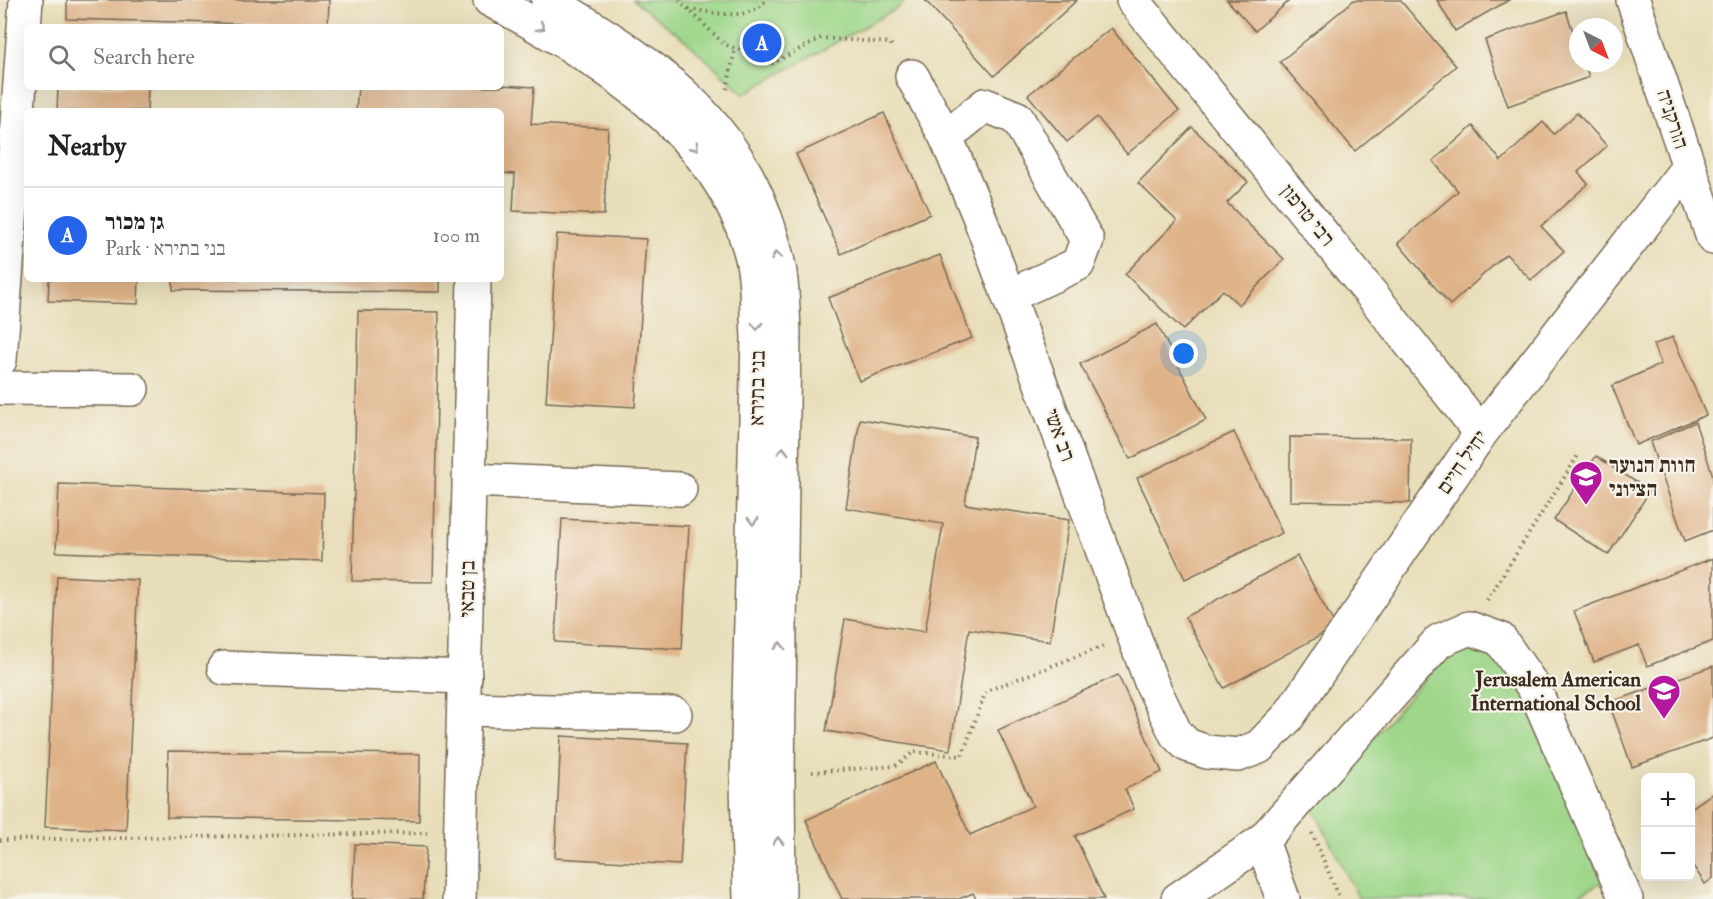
<!DOCTYPE html>
<meta charset="utf-8">
<style>
body{margin:0;font-family:"IM FELL Double Pica","Frank Ruhl Libre",serif;background:#f2f2f2;color:#202124}
.controls{position:absolute;right:18px;bottom:18px;display:grid;overflow:hidden;border-radius:9px;box-shadow:0 6px 24px #0002}
.controls button{width:54px;height:54px;display:grid;place-items:center;padding:0;border:0;border-bottom:2px solid #e0e0e0;background:#fff;color:#202124;font:30px sans-serif}
.compass{position:absolute;left:1569px;top:18px;width:54px;height:54px;border-radius:50%;background:#fff;box-shadow:0 6px 24px #0002;rotate:138deg}
.you{position:absolute;left:1184px;top:354px;width:21px;height:21px;margin:-15px;border:4px solid #fff;border-radius:50%;background:#1a73e8;box-shadow:0 0 0 9px #1a73e833}
.badge{display:grid;place-items:center;width:39px;height:39px;border-radius:50%;background:#2563eb;color:#fff;font-size:20px;font-weight:700}
.pin{position:absolute;translate:-50% -50%;border:3px solid #fff;box-shadow:0 2px 6px #0006}
.list{margin:0;padding:0;list-style:none}
h2{display:flex;justify-content:space-between;align-items:center;height:78px;margin:0;padding:0 24px;font-size:26px}
h2 small{font-size:20px;font-weight:400;color:#757577}
.list li{display:grid;grid-template-columns:39px 1fr auto;gap:18px;align-items:center;box-sizing:border-box;height:96px;padding:0 24px;border-top:2px solid #e0e0e0}
.list b{display:block;font-size:22px;white-space:nowrap}
.list p{margin:0;font-size:20px;white-space:nowrap;color:#757577}
.list em{font-size:20px;font-style:normal;color:#757577}
.icon{flex:none;width:33px;height:33px;fill:none;stroke:currentColor;stroke-width:2;stroke-linecap:round;stroke-linejoin:round}
.map{position:relative;flex:none;width:1713px;height:899px;overflow:hidden}
.search{position:absolute;background:#fff;box-shadow:0 6px 24px #0002;left:24px;top:24px;width:480px;height:66px;display:flex;align-items:center;gap:15px;box-sizing:border-box;padding:0 21px;border-radius:9px;color:#757577;font-size:22px}
.panel{position:absolute;background:#fff;box-shadow:0 6px 24px #0002;left:24px;top:108px;width:480px;height:174px;border-radius:9px}
.map>svg:first-child{display:block}
.green{fill:#9ed78a;stroke:#6c8054;stroke-width:1.5}
.building{fill:#dfb388}
.lines{fill:none;stroke-linecap:round;stroke-linejoin:round}
.minor-casing{stroke:#786955;stroke-width:36}
.path{stroke:#786955;stroke-width:4;stroke-dasharray:1.5 4.5;stroke-linecap:butt}
.minor{stroke:#fff;stroke-width:33}
.oneway{stroke:#a79f9a}
.labels{text-anchor:middle;stroke-width:4.5;stroke-linejoin:round;paint-order:stroke}
.street-label{font-size:21px;fill:#3b2a1e;stroke:#f7f3e8}
.poi-label{font-size:21px;font-weight:bold;fill:#3b2a1e;stroke:#f7f3e8;text-anchor:start}
</style>
<div class="map">
<svg width="1713" height="899" viewBox="0 0 1713 899">
<rect width="100%" height="100%" fill="#f7f3e8"/>
<filter id="ink" filterUnits="userSpaceOnUse"><feTurbulence type="fractalNoise" baseFrequency=".0167" numOctaves="2"/><feDisplacementMap in="SourceGraphic" scale="12" xChannelSelector="R" yChannelSelector="G"/><feConvolveMatrix kernelMatrix="1 2 1 2 8 2 1 2 1" color-interpolation-filters="sRGB"/></filter>
<filter id="wash" filterUnits="userSpaceOnUse"><feTurbulence type="fractalNoise" baseFrequency=".008" numOctaves="4" result="noise"/><feDisplacementMap in="SourceGraphic" scale="24" xChannelSelector="R" yChannelSelector="G"/><feGaussianBlur stdDeviation="1.35" result="paint"/><feColorMatrix in="noise" values="0 0 0 0 0 0 0 0 0 0 0 0 0 0 0 0 0 1.4 0 .05"/><feComposite in="paint" operator="in"/></filter>
<g filter="url(#wash)">
<rect width="100%" height="100%" fill="#e8deba"/>
<!-- green -->
<g class="green">
<polygon points="633,0 906,0 898,8 744,94 684,39"/>
<polygon points="1454,645 1497,647 1529,703 1602,882 1572,899 1359,899 1313,808"/>
</g>
<g id="blocks">
<!-- building -->
<g class="building">
<polygon points="67,0 329,0 328,26 67,19"/>
<polygon points="925,0 1077,0 994,76"/>
<polygon points="1227,0 1290,0 1255,31"/>
<polygon points="1354,0 1400,0 1456,66 1355,151 1280,62"/>
<polygon points="1437,0 1509,0 1455,31"/>
<polygon points="1566,11 1578,46 1578,63 1584,63 1589,77 1508,106 1485,40"/>
<polygon points="1111,28 1179,111 1127,154 1097,117 1067,142 1028,95"/>
<polygon points="501,85 534,87 531,124 608,128 604,215 513,211 515,174 501,173 501,111 356,111 358,87 501,87"/>
<polygon points="58,87 148,87 147,111 57,111"/>
<polygon points="884,113 930,214 841,254 796,154"/>
<polygon points="1577,113 1607,146 1578,172 1588,184 1541,226 1564,251 1531,280 1506,254 1450,305 1398,243 1458,191 1433,161 1473,126 1501,161 1543,122 1554,134"/>
<polygon points="1192,127 1248,182 1227,203 1284,259 1239,305 1223,290 1183,330 1125,274 1177,221 1138,183"/>
<polygon points="557,234 646,239 635,407 546,402"/>
<polygon points="940,255 972,338 859,381 828,298"/>
<polygon points="49,279 139,279 138,304 48,301"/>
<polygon points="173,279 440,279 440,292 173,290"/>
<polygon points="358,311 439,312 433,582 352,581"/>
<polygon points="1157,324 1206,420 1130,459 1080,364"/>
<polygon points="1673,337 1706,415 1636,445 1612,386 1661,364 1653,345"/>
<polygon points="860,419 975,437 965,504 1069,520 1050,641 969,629 950,750 826,731 845,619 925,632 943,524 846,508"/>
<polygon points="1695,422 1713,476 1713,530 1685,541 1650,442"/>
<polygon points="1234,432 1282,533 1185,579 1137,478"/>
<polygon points="1290,437 1411,438 1410,503 1290,501"/>
<polygon points="1596,456 1650,491 1608,555 1554,520"/>
<polygon points="59,484 324,493 322,561 56,552"/>
<polygon points="562,519 689,526 682,649 555,642"/>
<polygon points="1297,556 1336,627 1224,688 1185,617"/>
<polygon points="1713,558 1713,641 1647,666 1639,645 1594,662 1574,611"/>
<polygon points="57,576 138,580 126,830 45,827"/>
<polygon points="1713,666 1713,738 1632,767 1609,703"/>
<polygon points="1118,675 1162,772 1125,789 1134,809 1075,836 1104,899 976,899 973,893 959,899 842,899 806,820 936,761 970,835 1033,806 998,730"/>
<polygon points="561,736 687,743 680,865 555,858"/>
<polygon points="168,751 420,754 419,821 167,817"/>
<polygon points="1713,793 1713,878 1705,884 1690,861 1690,809"/>
<polygon points="355,844 426,847 423,899 352,899"/>
</g>
</g>
</g>
<g filter="url(#ink)">
<use href="#blocks" fill-opacity="0" stroke="#786955" stroke-width="1.5"/>
<g class="lines">
<!-- minor casing -->
<g class="minor-casing">
<g id="minor">
<path d="M 490,0 C 593,54 718,130 750,250 C 758,278 756,308 758,337 L 747,782 L 750,899"/>
<path d="M 548,0 C 663,69 750,126 779,267 C 783,289 783,312 784,335 L 778,775 L 779,899"/>
<polyline points="1133,0 1372,295 1481,433"/>
<polyline points="1633,0 1713,238"/>
<polyline points="912,76 946,137 979,216 1151,682 1176,734 1187,745 1207,752 1238,755 1259,747 1288,717 1481,433 1689,166"/>
<polyline points="946,137 985,105 1017,118 1087,240 1078,264 1009,296"/>
<polyline points="0,360 26,0"/>
<polyline points="0,388 132,389"/>
<polyline points="470,480 680,489"/>
<polyline points="224,668 465,677"/>
<polyline points="464,709 675,714"/>
<polyline points="1262,841 1283,899"/>
<polyline points="459,899 474,279"/>
<polyline points="1178,899 1262,841 1439,641 1469,628 1500,639 1534,688 1626,899"/>
</g>
</g>
<!-- path -->
<g class="path">
<polyline points="679,0 724,44 773,63 821,38 890,43 893,48"/>
<path d="M 689,9 C 713,12 750,23 766,0"/>
<polyline points="727,89 735,49"/>
<polyline points="1487,600 1579,454"/>
<polyline points="812,772 895,766 914,752 962,756 986,691 1104,646"/>
<polyline points="1312,833 1340,899"/>
<polyline points="0,840 427,833"/>
</g>
<!-- minor -->
<use href="#minor" class="minor"/>
</g>
<!-- one-way arrows -->
<defs><path id="oneway-chevron" d="M-2-3.5L2.5 0L-2 3.5" fill="none" stroke-width="1.6" stroke-linecap="round" stroke-linejoin="round" transform="scale(1.5)"/></defs>
<g class="oneway">
<use href="#oneway-chevron" transform="translate(541 27) rotate(30)"/>
<use href="#oneway-chevron" transform="translate(695 147) rotate(48)"/>
<use href="#oneway-chevron" transform="translate(776 256) rotate(-103)"/>
<use href="#oneway-chevron" transform="translate(757 326) rotate(87)"/>
<use href="#oneway-chevron" transform="translate(783 451) rotate(-89)"/>
<use href="#oneway-chevron" transform="translate(753 521) rotate(91)"/>
<use href="#oneway-chevron" transform="translate(780 646) rotate(-89)"/>
<use href="#oneway-chevron" transform="translate(778 841) rotate(-91)"/>
</g>
</g>
<!-- icons -->
<defs>
<g id="school-pin" transform="scale(1.725)"><path d="M0 17L-7.5 6A9.5 9.5 0 1 1 7.5 6Z" fill="#b5179e" stroke="#f7f3e8"/><path d="M0-5L7-2L0 1L-7-2ZM-4 1L0 2.5L4 1V4Q0 6-4 4Z" fill="#fff"/></g>
</defs>
<g fill-rule="evenodd">
<use href="#school-pin" x="1586" y="477"/>
<use href="#school-pin" x="1664" y="691"/>
</g>
<g class="labels">
<!-- street labels -->
<g class="street-label">
<text transform="translate(1673 119) rotate(72)" y="7">הורקניה</text>
<text transform="translate(1308 215) rotate(51)" y="7">רבי טרפון</text>
<text transform="translate(757 388) rotate(-89)" y="7">בני בתירא</text>
<text transform="translate(1060 435) rotate(70)" y="7">רב אשי</text>
<text transform="translate(1462 462) rotate(-55)" y="7">יחיל חיים</text>
<text transform="translate(467 589) rotate(-89)" y="7">בן טבאי</text>
</g>
<!-- poi labels -->
<g class="poi-label">
<text x="1609" y="472">חוות הנוער<tspan x="1609" dy="24">הציוני</tspan></text>
<text x="1641" y="686" text-anchor="end">Jerusalem American<tspan x="1641" dy="24">International School</tspan></text>
</g>
</g>
</svg>
<div class="controls">
<button>+</button>
<button>−</button>
</div>
<svg class="compass" viewBox="-18 -18 36 36"><path d="M0-13l5 13h-10z" fill="#e53935"/><path d="M0 13l5-13h-10z" fill="#757577"/></svg>
<div class="you"></div>
<div class="pin badge" style="left:762px;top:43px">A</div>
<div class="search"><svg class="icon" aria-label="search" viewBox="0 0 24 24"><circle cx="10" cy="10" r="6"/><path d="M15 15l6 6"/></svg>Search here</div>
<section class="panel">
<h2>Nearby<small></small></h2>
<ul class="list">
<li><span class="badge">A</span><div><b>גן מכור</b><p>Park · בני בתירא</p></div><em>100 m</em></li>
</ul>
</section>
</div>
